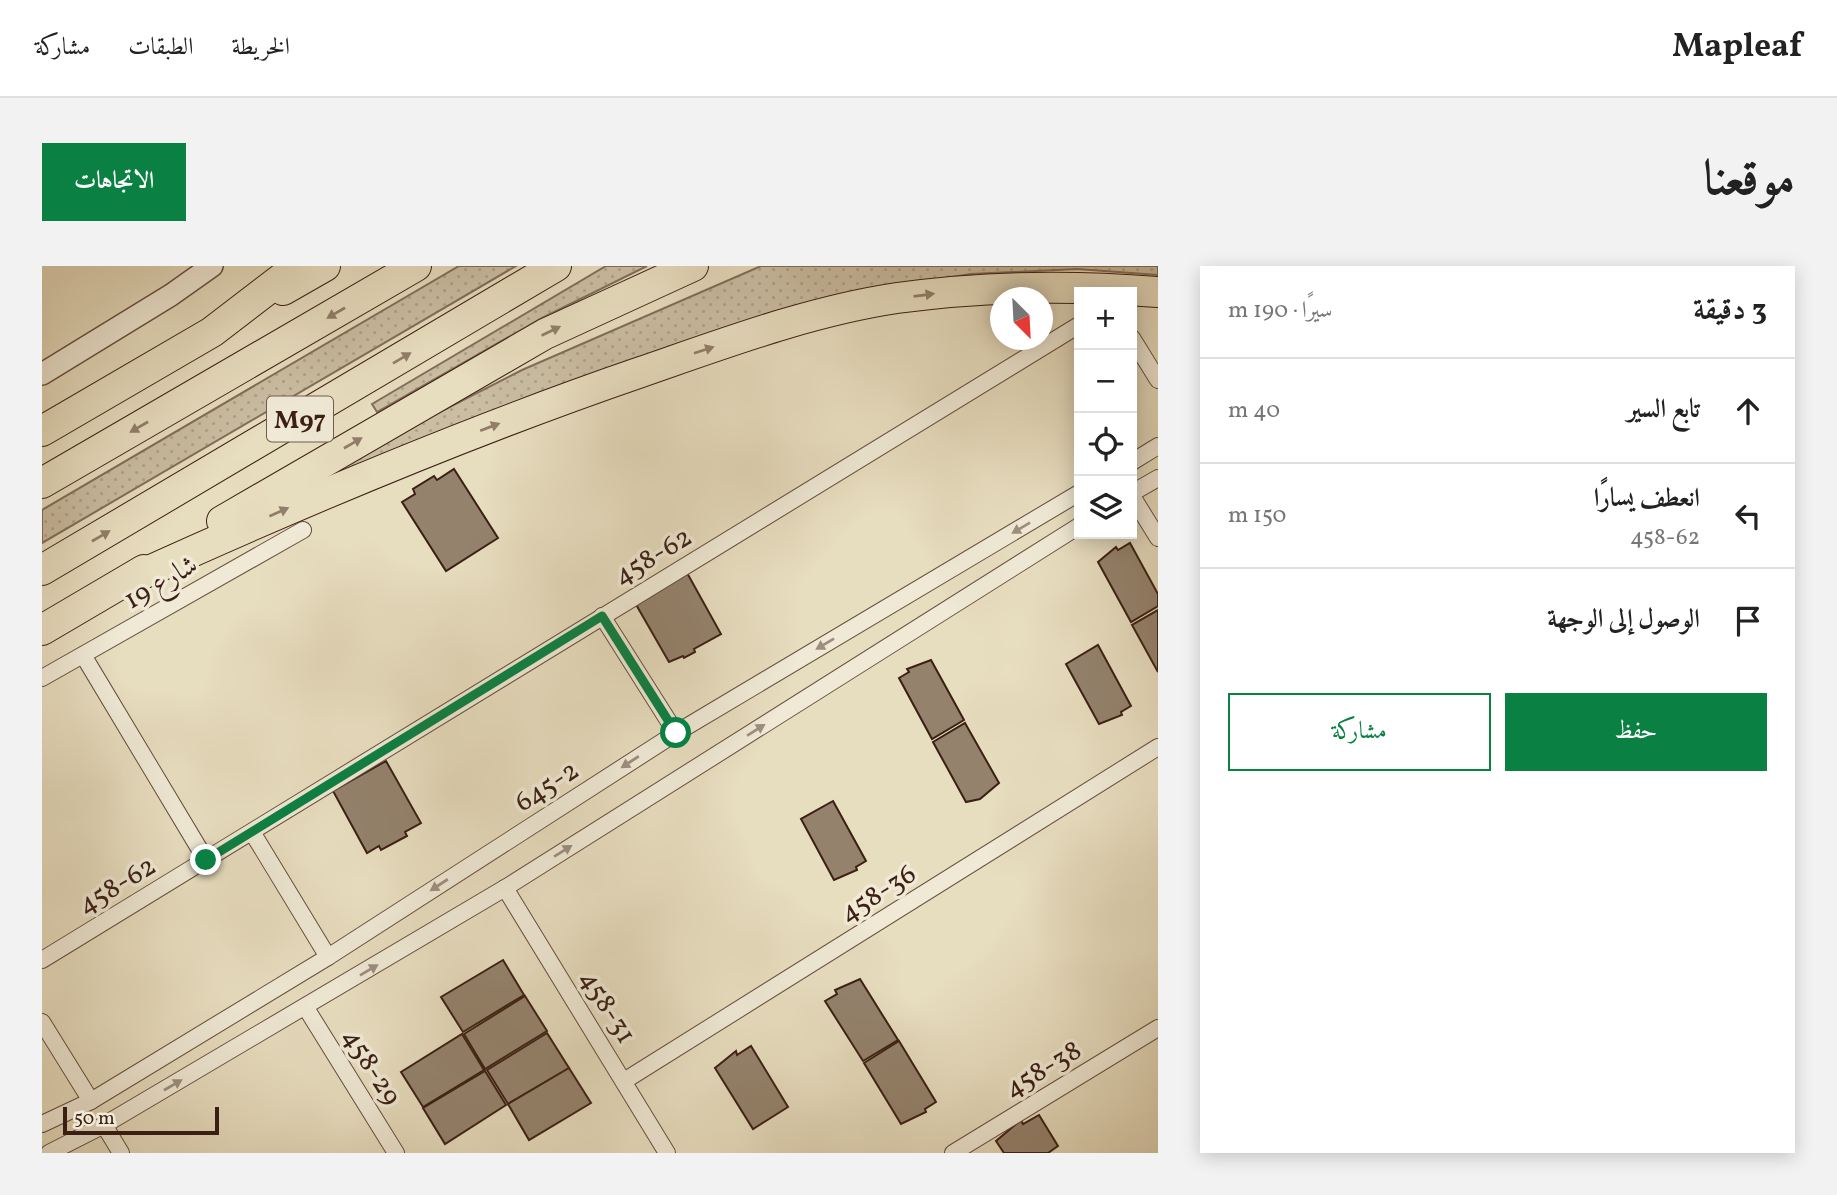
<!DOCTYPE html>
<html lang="ar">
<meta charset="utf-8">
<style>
body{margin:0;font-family:Vollkorn,Amiri,serif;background:#f2f2f2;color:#222;direction:rtl}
.controls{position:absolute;right:21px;top:21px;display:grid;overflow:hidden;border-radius:0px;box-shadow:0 4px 18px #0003}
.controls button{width:63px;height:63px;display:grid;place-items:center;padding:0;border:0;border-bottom:2px solid #e0e0e0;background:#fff;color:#222;font:35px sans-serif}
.compass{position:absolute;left:948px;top:21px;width:63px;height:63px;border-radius:50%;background:#fff;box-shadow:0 4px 18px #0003;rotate:156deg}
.scale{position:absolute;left:21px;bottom:18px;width:156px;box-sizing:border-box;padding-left:7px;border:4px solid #3b1f14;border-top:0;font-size:19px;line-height:24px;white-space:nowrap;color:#3b1f14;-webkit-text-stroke:5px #efe9d5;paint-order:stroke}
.stop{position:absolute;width:21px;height:21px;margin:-16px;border:5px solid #0b8043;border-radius:50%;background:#fff}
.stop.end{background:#0b8043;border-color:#fff;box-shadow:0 2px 7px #0008}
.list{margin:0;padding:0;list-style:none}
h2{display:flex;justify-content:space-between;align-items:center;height:91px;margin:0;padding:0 28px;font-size:30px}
h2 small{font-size:23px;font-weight:400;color:#767676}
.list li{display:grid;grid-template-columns:46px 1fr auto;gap:21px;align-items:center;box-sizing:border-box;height:105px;padding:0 28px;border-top:2px solid #e0e0e0}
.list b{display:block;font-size:26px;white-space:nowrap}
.list p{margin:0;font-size:23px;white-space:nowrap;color:#767676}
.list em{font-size:23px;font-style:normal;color:#767676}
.actions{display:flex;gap:14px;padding:21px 28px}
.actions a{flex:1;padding:16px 0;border:2px solid #0b8043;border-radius:0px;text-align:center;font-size:24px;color:#0b8043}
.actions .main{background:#0b8043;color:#fff}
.icon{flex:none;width:38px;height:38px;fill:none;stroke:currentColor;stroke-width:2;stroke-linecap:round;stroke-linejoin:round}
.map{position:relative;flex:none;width:1116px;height:887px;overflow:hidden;direction:ltr;border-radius:0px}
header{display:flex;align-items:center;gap:42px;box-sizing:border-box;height:98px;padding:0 35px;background:#fff;border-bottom:2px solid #e0e0e0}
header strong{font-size:33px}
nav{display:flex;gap:38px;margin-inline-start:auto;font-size:24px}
.intro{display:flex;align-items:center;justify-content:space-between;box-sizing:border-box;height:168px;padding:0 42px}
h1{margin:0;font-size:49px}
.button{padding:18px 32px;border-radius:0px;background:#0b8043;color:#fff;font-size:24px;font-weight:700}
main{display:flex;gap:42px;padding:0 42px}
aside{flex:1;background:#fff;border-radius:0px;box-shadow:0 4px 18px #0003}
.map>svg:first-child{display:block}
.grass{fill:url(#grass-dots);stroke:#826e5b;stroke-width:2}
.building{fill:#94826d;stroke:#3b1f14;stroke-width:2}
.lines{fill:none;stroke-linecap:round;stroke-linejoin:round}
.minor-casing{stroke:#664e3f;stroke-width:18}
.tertiary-casing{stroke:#664e3f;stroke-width:24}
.motorway-casing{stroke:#3b1f14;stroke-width:32}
.minor{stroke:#efe9d5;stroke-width:16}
.tertiary{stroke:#efe9d5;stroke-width:21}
.motorway{stroke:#e7ddbf;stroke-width:30}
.oneway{fill:#917e6a}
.oneway2{fill:#9e8e7e}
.route{stroke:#0b8043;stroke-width:9}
.labels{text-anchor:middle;stroke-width:7;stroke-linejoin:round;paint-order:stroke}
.shield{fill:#efe9d5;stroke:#715c4e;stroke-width:2}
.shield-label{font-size:26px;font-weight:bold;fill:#3b1f14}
.street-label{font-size:28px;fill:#3b1f14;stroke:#efe9d5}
</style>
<header>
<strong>Mapleaf</strong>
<nav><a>الخريطة</a><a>الطبقات</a><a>مشاركة</a></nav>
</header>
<div class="intro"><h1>موقعنا</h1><a class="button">الاتجاهات</a></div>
<main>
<aside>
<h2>3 دقيقة<small>سيرًا · 190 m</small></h2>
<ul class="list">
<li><svg class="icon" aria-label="ahead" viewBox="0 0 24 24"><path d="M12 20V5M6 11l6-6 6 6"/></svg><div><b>تابع السير</b></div><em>40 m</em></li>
<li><svg class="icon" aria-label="left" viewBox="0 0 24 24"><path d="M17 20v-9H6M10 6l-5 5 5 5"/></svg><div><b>انعطف يسارًا</b><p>458-62</p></div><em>150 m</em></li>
<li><svg class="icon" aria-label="arrive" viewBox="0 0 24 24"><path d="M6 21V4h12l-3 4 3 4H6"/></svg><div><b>الوصول إلى الوجهة</b></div></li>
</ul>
<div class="actions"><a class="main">حفظ</a><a>مشاركة</a></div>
</aside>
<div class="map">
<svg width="1116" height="887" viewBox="0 0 1116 887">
<defs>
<pattern id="grass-dots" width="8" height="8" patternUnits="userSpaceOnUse" patternTransform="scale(1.75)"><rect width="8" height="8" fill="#cabda2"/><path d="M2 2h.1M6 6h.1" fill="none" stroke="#aea28b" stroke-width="1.8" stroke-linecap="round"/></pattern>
</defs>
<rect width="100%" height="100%" fill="#e7ddbf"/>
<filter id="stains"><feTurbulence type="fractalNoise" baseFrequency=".00286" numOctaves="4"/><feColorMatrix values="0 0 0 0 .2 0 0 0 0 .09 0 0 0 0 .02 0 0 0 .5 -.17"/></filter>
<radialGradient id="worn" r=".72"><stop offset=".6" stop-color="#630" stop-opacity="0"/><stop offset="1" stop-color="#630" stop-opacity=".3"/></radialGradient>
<!-- grass -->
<g class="grass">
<polygon points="417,0 474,0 0,277 0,244"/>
<polygon points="564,0 605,0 500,52 335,146 330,138"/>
<polygon points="719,0 1116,0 1116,9 1035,3 929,8 818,25 257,225 347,172 480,104"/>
</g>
<!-- building -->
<g class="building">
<polygon points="412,203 456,272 404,305 360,236 373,228 371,223 392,210 395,214"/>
<polygon points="1088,277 1116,328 1116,340 1089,356 1056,296 1074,281 1076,284"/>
<polygon points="644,305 679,368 652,383 653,386 642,392 641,390 627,396 592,335"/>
<polygon points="1116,344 1116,406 1090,359"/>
<polygon points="1056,379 1089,440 1079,446 1080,449 1057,458 1024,398"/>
<polygon points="889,394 922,454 890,473 857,412 867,406 865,403"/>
<polygon points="923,457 957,517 938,533 924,536 891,476"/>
<polygon points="344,495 379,557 363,566 365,570 339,584 337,580 325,587 291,525"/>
<polygon points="791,535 824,595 814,601 815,604 792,614 759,553"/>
<polygon points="461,694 482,729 421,766 399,731"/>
<polygon points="818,713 856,774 821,795 783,735 795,728 793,724"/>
<polygon points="483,730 505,765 443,803 422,768"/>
<polygon points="505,767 527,802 466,838 445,804"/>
<polygon points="420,768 442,804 381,841 359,806"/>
<polygon points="857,775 894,836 883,843 884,846 859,858 822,797"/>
<polygon points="709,780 746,841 711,863 673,802 694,785 695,789"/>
<polygon points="527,802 549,837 487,874 466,838"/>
<polygon points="443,805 464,839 403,878 381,842"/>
<polygon points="997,849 1016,880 1006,887 962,887 954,875 979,854 981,858"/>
</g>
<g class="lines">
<!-- minor casing -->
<g class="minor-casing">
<g id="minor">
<polyline points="1090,72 1116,114"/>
<polyline points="1090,196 1116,180"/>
<polyline points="1090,227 1116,212"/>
<polyline points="1090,230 1116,272"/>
<polyline points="560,350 634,467"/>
<polyline points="41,389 164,594"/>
<polyline points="0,412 261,264"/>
<polyline points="210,566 286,691"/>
<polyline points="463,622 625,887"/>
<polyline points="0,694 1037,59"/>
<polyline points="264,742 354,887"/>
<polyline points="0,756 49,835"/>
<polyline points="582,815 1116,481"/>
<polyline points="0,858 49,835 286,691 634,467 1037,227"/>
<polyline points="62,859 79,887"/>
<polyline points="7,887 62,859 463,622 1037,260"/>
<polyline points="911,887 1116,762"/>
</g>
</g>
<!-- tertiary casing -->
<g class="tertiary-casing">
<polyline id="tertiary" points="0,108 129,29 170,0"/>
</g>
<!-- motorway casing -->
<g class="motorway-casing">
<g id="motorway">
<polyline points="241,24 283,0"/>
<polyline points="0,165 170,66 256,0"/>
<polyline points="0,217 374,0"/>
<polyline points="180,255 503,68 651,0"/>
<polyline points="0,304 514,0"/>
<path d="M 85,315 C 254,238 424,166 599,106 C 683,77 768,45 855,32 C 942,20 1029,19 1116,26"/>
<polyline points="0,364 102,304"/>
</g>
</g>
<!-- minor -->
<use href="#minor" class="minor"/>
<!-- tertiary -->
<use href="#tertiary" class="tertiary"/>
<!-- motorway -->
<use href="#motorway" class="motorway"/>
</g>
<!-- one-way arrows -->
<defs><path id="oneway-solid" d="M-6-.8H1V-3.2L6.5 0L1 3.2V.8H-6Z" transform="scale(1.75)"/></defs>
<g class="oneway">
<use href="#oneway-solid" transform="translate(882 29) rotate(-7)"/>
<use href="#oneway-solid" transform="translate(294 47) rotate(150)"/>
<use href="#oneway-solid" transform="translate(509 65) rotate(-26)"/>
<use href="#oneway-solid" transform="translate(662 84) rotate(-18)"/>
<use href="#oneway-solid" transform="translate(360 92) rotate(-31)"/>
<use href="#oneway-solid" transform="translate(97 161) rotate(150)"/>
<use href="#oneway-solid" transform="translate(448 161) rotate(-21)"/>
<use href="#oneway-solid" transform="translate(311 177) rotate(-30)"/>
<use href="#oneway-solid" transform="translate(237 246) rotate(-24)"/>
<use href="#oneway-solid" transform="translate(59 270) rotate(-30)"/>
</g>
<g class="oneway2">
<use href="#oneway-solid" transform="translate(979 262) rotate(149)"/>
<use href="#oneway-solid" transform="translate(783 378) rotate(149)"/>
<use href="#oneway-solid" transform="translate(714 464) rotate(-32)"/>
<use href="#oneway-solid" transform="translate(588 496) rotate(147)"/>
<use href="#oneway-solid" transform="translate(521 585) rotate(-32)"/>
<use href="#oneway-solid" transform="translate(397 619) rotate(147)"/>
<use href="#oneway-solid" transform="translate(327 704) rotate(-31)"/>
<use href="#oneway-solid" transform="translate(131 819) rotate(-30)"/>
</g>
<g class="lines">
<!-- route -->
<polyline class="route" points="164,594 560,350 634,467"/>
</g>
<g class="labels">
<!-- shield labels -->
<rect class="shield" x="225" y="130.5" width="66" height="45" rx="5"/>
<g class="shield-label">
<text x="258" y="162">M97</text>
</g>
<!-- street labels -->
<g class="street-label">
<text transform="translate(610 289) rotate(-31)" y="10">458-62</text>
<text transform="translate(118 315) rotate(-30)" y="10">شارع 19</text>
<text transform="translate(504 519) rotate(-33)" y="10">645-2</text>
<text transform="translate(74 618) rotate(-31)" y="10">458-62</text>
<text transform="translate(835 626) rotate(-32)" y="10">458-36</text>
<text transform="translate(567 740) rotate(58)" y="10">458-31</text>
<text transform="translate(331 800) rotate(58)" y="10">458-29</text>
<text transform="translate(1000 802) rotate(-31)" y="10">458-38</text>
</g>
</g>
<rect width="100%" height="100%" filter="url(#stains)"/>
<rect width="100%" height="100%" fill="url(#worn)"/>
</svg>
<div class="controls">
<button>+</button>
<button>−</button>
<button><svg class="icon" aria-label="locate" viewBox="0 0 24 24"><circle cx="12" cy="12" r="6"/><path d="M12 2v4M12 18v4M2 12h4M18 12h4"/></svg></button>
<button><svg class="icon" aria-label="layers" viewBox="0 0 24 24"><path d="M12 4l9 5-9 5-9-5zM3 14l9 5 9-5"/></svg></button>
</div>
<svg class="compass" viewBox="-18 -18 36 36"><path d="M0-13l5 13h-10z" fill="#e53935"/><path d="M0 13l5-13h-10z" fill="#767676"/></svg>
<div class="scale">50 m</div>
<div class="stop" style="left:634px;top:467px"></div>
<div class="stop end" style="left:164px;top:594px"></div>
</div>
</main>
